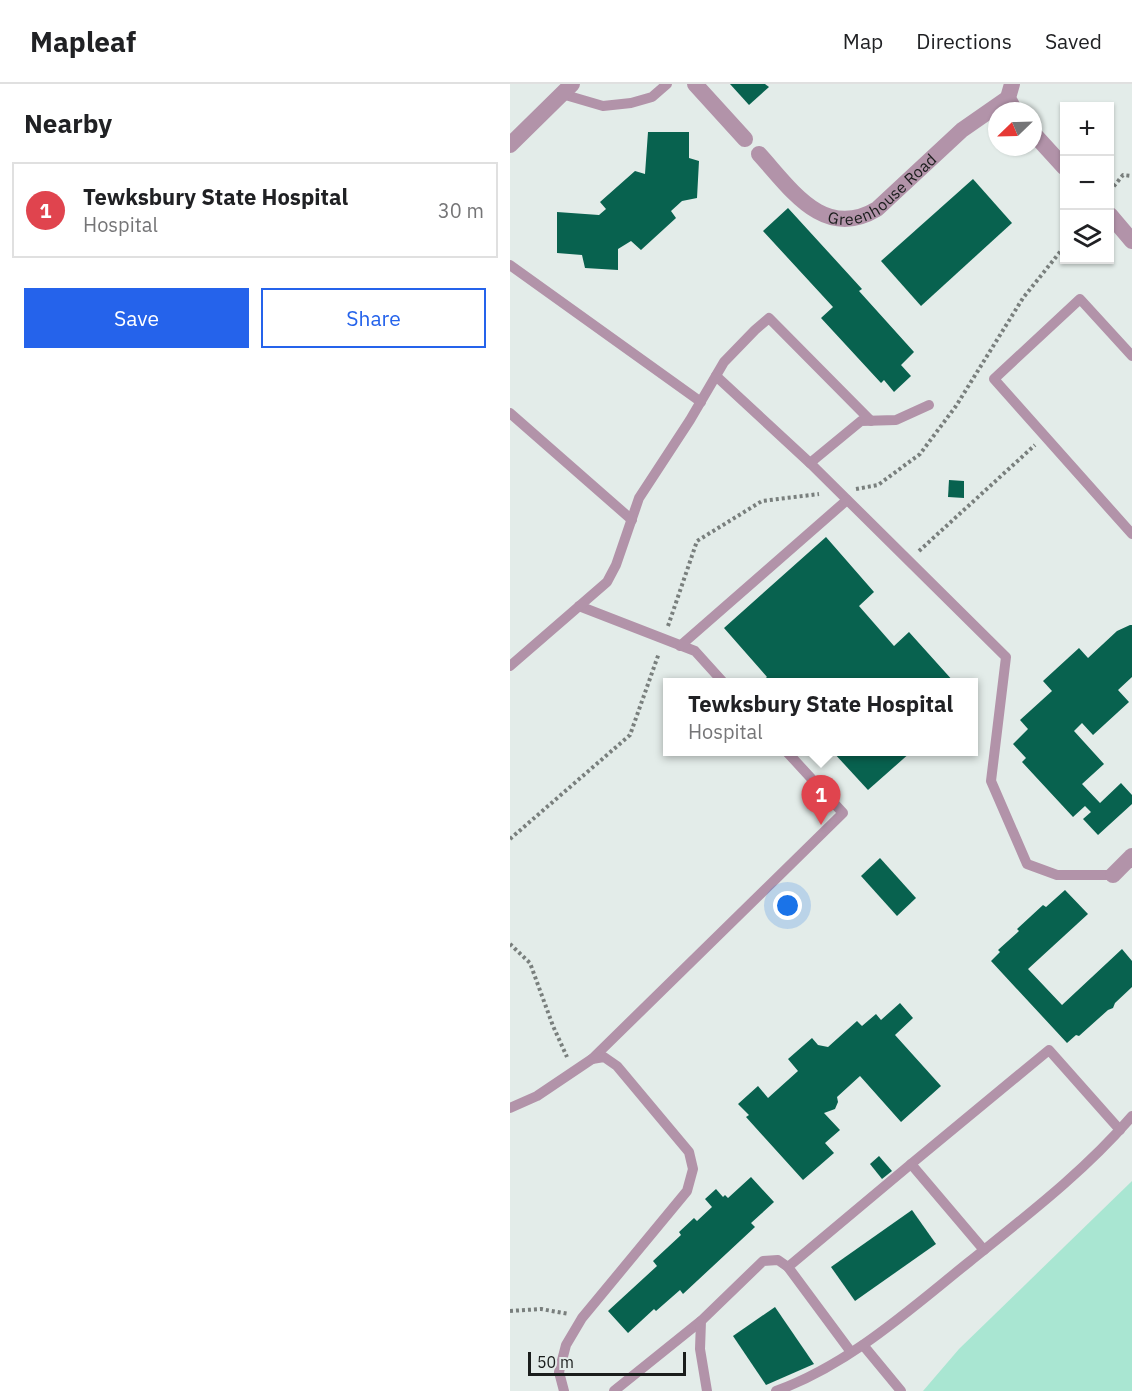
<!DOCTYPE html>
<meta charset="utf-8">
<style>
body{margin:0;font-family:"IBM Plex Sans",sans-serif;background:#f2f2f2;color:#202124}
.controls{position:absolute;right:18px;top:18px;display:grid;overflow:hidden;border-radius:0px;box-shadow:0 2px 4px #0004}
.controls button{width:54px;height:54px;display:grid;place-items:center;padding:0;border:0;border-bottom:2px solid #e0e0e0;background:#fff;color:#202124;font:30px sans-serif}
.compass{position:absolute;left:478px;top:18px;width:54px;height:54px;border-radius:50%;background:#fff;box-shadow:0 2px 4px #0004;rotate:247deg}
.scale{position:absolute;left:18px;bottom:15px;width:158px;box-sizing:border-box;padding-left:6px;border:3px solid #1a1d1c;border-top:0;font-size:16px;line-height:21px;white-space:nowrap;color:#1a1d1c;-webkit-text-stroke:4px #e3ece9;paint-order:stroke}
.you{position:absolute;left:278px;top:822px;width:21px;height:21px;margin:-15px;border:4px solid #fff;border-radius:50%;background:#1a73e8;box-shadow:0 0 0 9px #1a73e833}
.badge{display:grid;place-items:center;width:39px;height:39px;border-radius:50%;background:#2563eb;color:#fff;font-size:20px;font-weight:700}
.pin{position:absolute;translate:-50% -50px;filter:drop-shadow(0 2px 3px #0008)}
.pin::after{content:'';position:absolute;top:32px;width:21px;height:18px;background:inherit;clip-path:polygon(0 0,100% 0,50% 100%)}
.popup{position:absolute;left:153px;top:594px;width:315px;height:78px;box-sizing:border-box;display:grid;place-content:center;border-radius:0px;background:#fff;filter:drop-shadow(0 2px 4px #0005);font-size:20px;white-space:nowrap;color:#757577}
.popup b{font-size:22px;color:#202124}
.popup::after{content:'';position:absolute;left:50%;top:100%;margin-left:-12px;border:12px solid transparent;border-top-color:#fff}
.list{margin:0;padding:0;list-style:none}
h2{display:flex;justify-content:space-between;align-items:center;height:78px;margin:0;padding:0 24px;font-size:26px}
h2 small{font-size:20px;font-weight:400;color:#757577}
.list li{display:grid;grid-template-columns:39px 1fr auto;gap:18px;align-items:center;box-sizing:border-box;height:96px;margin:0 12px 12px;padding:0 12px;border:2px solid #e0e0e0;border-radius:0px}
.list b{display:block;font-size:22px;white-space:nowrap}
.list p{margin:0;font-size:20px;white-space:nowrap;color:#757577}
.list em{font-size:20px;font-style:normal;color:#757577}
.actions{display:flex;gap:12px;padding:18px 24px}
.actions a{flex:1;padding:14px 0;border:2px solid #2563eb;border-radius:0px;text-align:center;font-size:21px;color:#2563eb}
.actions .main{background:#2563eb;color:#fff}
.icon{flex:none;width:33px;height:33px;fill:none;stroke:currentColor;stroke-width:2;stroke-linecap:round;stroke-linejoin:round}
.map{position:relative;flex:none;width:622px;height:1307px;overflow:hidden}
header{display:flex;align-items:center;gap:36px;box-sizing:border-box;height:84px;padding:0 30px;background:#fff;border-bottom:2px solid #e0e0e0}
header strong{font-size:28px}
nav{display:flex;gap:33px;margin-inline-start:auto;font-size:21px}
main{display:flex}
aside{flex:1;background:#fff}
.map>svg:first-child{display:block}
.green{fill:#a9e6d2}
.building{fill:#08624f}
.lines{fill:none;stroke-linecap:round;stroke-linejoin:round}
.path{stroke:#797f7d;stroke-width:4;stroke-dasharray:3 3;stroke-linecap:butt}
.service{stroke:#b293a9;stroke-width:10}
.minor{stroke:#b293a9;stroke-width:16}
.labels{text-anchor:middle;stroke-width:6;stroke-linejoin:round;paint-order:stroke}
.street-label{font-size:16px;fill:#1a1d1c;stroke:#e3ece9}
</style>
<header>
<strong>Mapleaf</strong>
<nav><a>Map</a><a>Directions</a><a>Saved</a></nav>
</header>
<main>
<aside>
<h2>Nearby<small></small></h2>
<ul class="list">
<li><span class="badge" style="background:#e0444e">1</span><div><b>Tewksbury State Hospital</b><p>Hospital</p></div><em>30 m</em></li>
</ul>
<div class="actions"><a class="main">Save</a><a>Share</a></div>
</aside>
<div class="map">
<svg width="622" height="1307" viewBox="0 0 622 1307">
<rect width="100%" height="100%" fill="#e3ece9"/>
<!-- green -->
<polygon class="green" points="622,1097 622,1307 413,1307 449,1265"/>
<!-- building -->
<g class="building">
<polygon points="220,0 255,0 259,3 239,21"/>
<polygon points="138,48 179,48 179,74 189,77 187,114 172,117 161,127 166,134 131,166 121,157 108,165 108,186 75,184 72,171 47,169 47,128 89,131 96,125 90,118 125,87 135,90"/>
<polygon points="463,95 502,139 411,222 371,177"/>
<polygon points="278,124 352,205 349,207 404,268 391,281 401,292 384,308 374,296 371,299 311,234 323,223 253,147"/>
<polygon points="439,396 454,397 454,414 438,413"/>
<polygon points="316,453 364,508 349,522 384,562 399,548 444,598 251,598 257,593 214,544"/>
<polygon points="620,541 622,541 622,593 608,606 619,618 583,651 572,639 564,647 594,680 572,700 590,719 611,699 622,711 622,720 588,751 573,735 581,728 575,722 563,733 512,678 516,674 503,660 518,645 510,636 542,607 533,597 569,564 578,574 607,547"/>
<polygon points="323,668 401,668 358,706"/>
<polygon points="370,774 406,814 387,832 351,792"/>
<polygon points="555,806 578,830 518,885 552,921 612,865 622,877 622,903 605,919 603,924 598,926 569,952 566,951 557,959 481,877 490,868 488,866 509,847 507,845 533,821 536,823"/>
<polygon points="390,919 403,934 385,951 431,1002 391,1038 350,992 327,1013 328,1018 325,1025 314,1029 330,1046 315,1059 324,1069 293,1096 236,1033 239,1031 228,1020 248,1002 258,1014 288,987 278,975 302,954 308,961 318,963 347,937 352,942 366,930 371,936"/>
<polygon points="369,1072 382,1087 372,1095 360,1080"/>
<polygon points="241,1093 264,1118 241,1139 245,1143 173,1210 170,1206 146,1227 144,1225 118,1249 98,1227 147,1182 143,1177 171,1151 169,1148 184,1134 187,1137 202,1123 195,1115 206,1105 213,1113 215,1111 218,1114"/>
<polygon points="402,1126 426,1160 345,1217 321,1183"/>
<polygon points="265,1223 304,1280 256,1301 223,1252"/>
</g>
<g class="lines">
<!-- path -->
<g class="path">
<polyline points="600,107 613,91 622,92"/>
<polyline points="346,405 368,401 410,370 446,322 513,214 554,163"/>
<polyline points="409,467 525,361"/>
<polyline points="158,542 187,457 252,417 309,410"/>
<polyline points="0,755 120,651 149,569"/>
<polyline points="0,860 20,879 43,942 57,973"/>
<polyline points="0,1227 31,1225 59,1230"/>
</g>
<!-- service -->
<g class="service">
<polyline points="52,10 93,22 121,19 142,13 157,0"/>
<polyline points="0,181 191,318"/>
<polyline points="622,272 570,215 484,295 622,450"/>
<polyline points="206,292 300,379 496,573 481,697 517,780 547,791 603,791"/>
<polyline points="0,329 122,436"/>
<polyline points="300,379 351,337 386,336 419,321"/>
<polyline points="69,522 185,567 213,598"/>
<polyline points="170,562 337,416"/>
<polyline points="0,582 97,498 106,481 129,414 180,336 214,278 245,246 259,234 361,337"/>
<polyline points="0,1024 27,1012 82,975 333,729 277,668"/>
<polyline points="474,1166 401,1080 539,966 610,1046"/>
<polyline points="353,1261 391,1307"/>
<polyline points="341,1268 278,1183 401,1080"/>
<polyline points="54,1307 49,1288 56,1261 72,1234 177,1107 183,1085 179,1068 107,982 94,973 82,975"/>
<polyline points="104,1307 191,1237"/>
<polyline points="197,1307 190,1265 191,1237 253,1177 268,1176 278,1183"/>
<path d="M 266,1307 C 340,1280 399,1226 459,1178 C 516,1132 575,1087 622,1032"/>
</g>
<!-- minor -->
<g class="minor">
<polyline points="185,0 235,55"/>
<polyline points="502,0 498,14 505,27"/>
<polyline points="523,49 554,83"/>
<polyline points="0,61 62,0"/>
<path id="s1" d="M 249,70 C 281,105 314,157 367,125 L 452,46 L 498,14"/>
<polyline points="600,131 622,157"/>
<polyline points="603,791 622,772"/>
</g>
</g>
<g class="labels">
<!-- street labels -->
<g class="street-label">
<text dy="6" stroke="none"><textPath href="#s1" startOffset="158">Greenhouse Road</textPath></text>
</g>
</g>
</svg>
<div class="controls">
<button>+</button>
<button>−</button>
<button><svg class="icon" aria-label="layers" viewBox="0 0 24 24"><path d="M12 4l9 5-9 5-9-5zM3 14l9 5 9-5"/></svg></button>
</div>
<svg class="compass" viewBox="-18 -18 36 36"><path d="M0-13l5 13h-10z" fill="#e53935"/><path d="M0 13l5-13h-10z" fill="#757577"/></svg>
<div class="scale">50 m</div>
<div class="you"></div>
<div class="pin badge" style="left:311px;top:741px;background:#e0444e">1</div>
<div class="popup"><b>Tewksbury State Hospital</b>Hospital</div>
</div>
</main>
